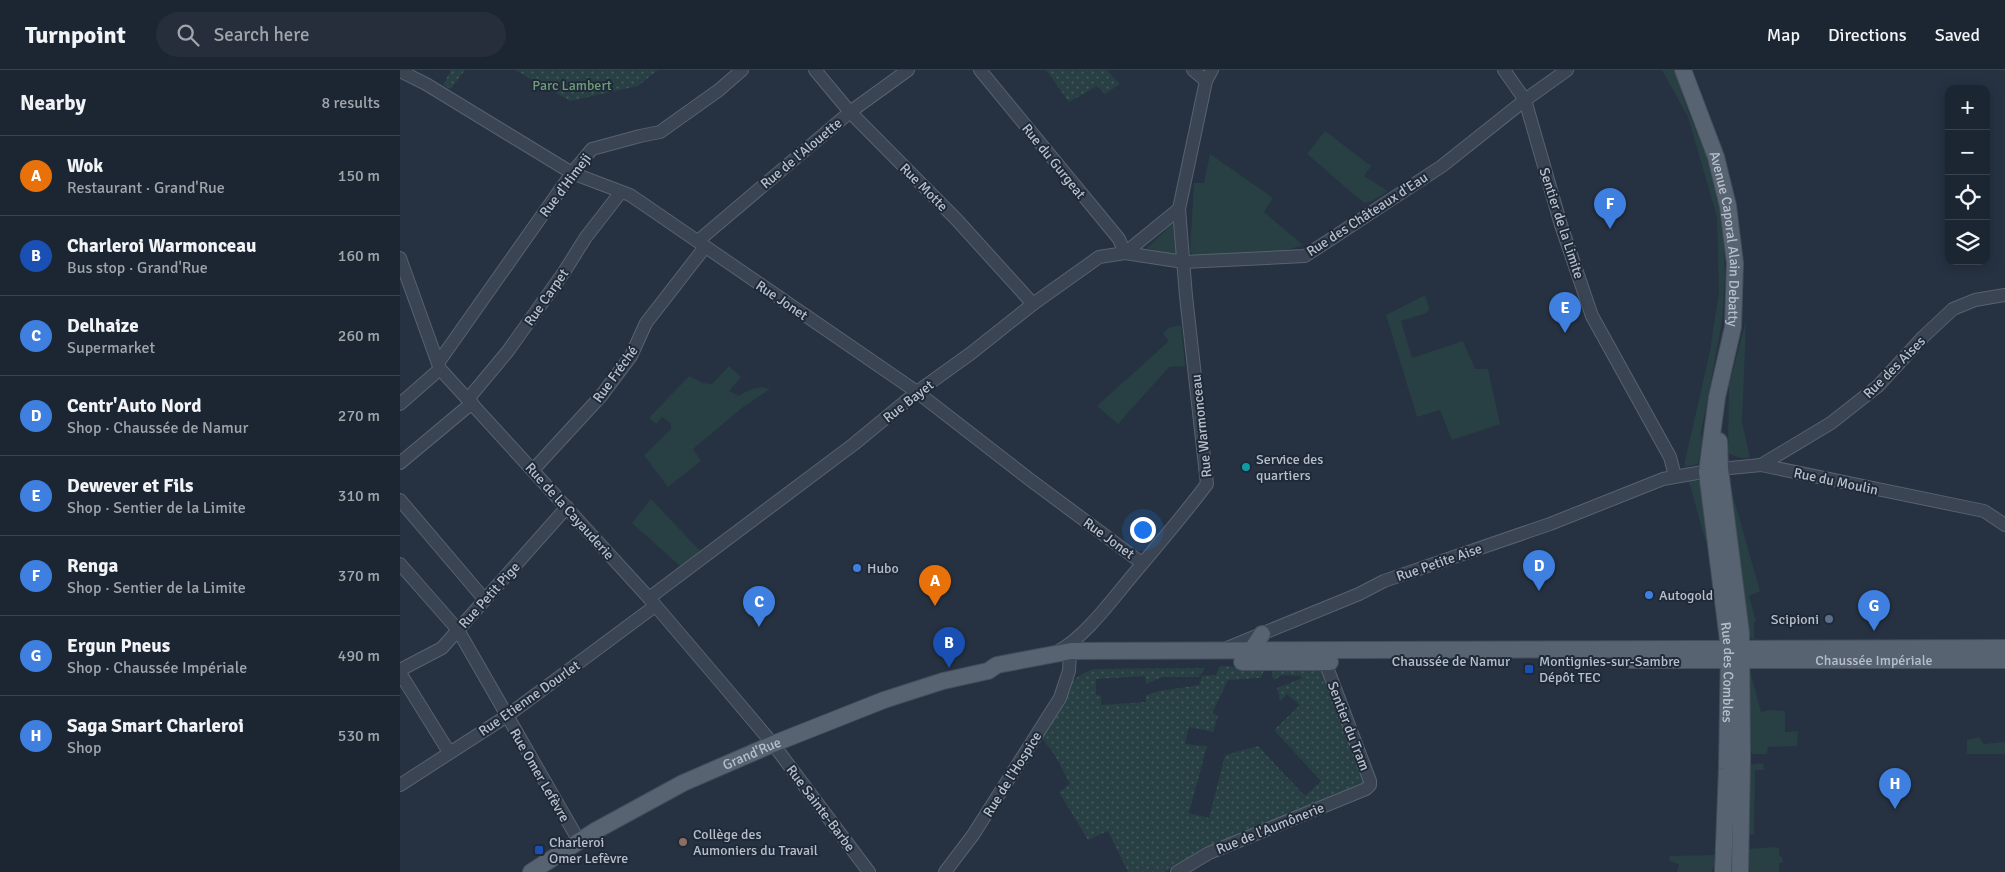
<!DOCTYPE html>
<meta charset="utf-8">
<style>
body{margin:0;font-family:Signika,sans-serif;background:#252e3a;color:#f1f3f6}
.controls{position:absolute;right:15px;top:15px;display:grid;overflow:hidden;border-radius:10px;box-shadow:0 2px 12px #0003}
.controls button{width:45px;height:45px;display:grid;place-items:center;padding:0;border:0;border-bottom:1px solid #3a434d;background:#1c2632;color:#f1f3f6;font:25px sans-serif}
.you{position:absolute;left:742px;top:459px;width:18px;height:18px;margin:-12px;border:4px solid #fff;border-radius:50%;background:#1a73e8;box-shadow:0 0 0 8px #1a73e833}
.badge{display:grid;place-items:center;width:32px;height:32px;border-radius:50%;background:#8fb7f9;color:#fff;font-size:16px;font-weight:700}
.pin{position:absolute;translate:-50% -41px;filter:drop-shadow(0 1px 2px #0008)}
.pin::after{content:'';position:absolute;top:26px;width:18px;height:15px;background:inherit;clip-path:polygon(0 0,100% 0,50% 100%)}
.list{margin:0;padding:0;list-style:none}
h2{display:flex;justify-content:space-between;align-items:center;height:65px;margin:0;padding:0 20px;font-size:21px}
h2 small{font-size:16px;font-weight:400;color:#a0a5ac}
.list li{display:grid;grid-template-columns:32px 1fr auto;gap:15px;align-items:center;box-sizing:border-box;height:80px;padding:0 20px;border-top:1px solid #3a434d}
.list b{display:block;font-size:19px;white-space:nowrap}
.list p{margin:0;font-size:16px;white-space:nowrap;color:#a0a5ac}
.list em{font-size:16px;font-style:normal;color:#a0a5ac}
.icon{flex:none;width:28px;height:28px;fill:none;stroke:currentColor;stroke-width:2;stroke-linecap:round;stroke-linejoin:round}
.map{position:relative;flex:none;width:1605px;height:802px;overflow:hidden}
header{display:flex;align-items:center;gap:30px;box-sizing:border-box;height:70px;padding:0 25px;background:#1c2632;border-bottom:1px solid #3a434d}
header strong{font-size:24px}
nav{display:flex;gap:28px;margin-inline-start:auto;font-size:18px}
.search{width:350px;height:45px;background:#252e3a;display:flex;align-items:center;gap:12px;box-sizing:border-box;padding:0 18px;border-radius:28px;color:#a0a5ac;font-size:19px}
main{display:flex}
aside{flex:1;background:#1c2632}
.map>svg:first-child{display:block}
.grass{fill:#283f43}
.park{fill:url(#park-dots)}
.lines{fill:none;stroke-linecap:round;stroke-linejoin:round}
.minor-casing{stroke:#58626f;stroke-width:14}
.major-casing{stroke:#444d5b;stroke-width:18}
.minor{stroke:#3a4452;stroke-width:12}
.major{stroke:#586371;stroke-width:16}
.culture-dot{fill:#0f9aa8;stroke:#1f2937;stroke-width:2}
.shop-dot{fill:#3f7fe0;stroke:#1f2937;stroke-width:2}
.service-dot{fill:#5c6f8a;stroke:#1f2937;stroke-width:2}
.transit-dot{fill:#1a4fb4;stroke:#1f2937;stroke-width:2}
.education-dot{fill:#8d6e63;stroke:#1f2937;stroke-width:2}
.labels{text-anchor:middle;stroke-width:4;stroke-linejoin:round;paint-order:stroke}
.park-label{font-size:14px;fill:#6e9d79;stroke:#1f2937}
.street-label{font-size:14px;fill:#b7bfcc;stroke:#1f2937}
.poi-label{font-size:14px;fill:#b7bfcc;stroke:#1f2937;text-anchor:start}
</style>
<header>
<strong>Turnpoint</strong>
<div class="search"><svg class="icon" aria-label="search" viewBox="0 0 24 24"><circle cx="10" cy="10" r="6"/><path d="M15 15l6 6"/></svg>Search here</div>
<nav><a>Map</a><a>Directions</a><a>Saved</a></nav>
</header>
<main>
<aside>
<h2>Nearby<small>8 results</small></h2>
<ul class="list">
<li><span class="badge" style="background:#e8710a">A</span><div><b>Wok</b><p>Restaurant · Grand'Rue</p></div><em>150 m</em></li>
<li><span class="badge" style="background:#1a4fb4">B</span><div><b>Charleroi Warmonceau</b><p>Bus stop · Grand'Rue</p></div><em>160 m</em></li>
<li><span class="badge" style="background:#3f7fe0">C</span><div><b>Delhaize</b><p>Supermarket</p></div><em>260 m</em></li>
<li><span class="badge" style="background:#3f7fe0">D</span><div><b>Centr'Auto Nord</b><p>Shop · Chaussée de Namur</p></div><em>270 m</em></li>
<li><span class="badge" style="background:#3f7fe0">E</span><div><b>Dewever et Fils</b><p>Shop · Sentier de la Limite</p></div><em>310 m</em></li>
<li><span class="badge" style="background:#3f7fe0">F</span><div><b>Renga</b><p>Shop · Sentier de la Limite</p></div><em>370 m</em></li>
<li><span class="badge" style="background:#3f7fe0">G</span><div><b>Ergun Pneus</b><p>Shop · Chaussée Impériale</p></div><em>490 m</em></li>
<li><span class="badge" style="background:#3f7fe0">H</span><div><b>Saga Smart Charleroi</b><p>Shop</p></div><em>530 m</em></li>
</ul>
</aside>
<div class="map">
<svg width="1605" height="802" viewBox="0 0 1605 802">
<defs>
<pattern id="park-dots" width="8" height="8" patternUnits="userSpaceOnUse" patternTransform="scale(1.25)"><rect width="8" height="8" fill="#283f43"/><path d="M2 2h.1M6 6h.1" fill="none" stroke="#45595d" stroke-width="1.8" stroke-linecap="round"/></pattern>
</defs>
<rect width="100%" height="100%" fill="#263242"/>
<!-- grass -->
<g class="grass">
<polygon points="1262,0 1274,0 1289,44 1309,92 1323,151 1325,207 1322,252 1301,363 1302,373 1298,394 1285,397 1285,391 1310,281 1319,222 1317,147 1288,47"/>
<polygon points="925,61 971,96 964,106 988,121 972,131 964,133 907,84"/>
<polygon points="810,84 873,128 864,142 903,175 884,181 796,187 790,182 794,113 804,113"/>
<polygon points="772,154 775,156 778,180 776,184 764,183 747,178"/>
<polygon points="1025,225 1029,239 1027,243 1001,251 1012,288 1063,271 1075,299 1088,299 1100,354 1052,370 1040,340 1017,347 986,245"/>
<path d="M 1346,251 L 1342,352 L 1350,388 C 1341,389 1336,387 1328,383 L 1329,315 Z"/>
<polygon points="781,255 785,296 769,297 718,354 697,336 769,271 763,264 768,258"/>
<path d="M 329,296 L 341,307 L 329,321 L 339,326 C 350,319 357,315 370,319 L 342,338 L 293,379 L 301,391 L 268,417 L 244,385 L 271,359 L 271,354 L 262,347 L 256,354 L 249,348 L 289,306 L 303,313 L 312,314 Z"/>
<polygon points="1327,405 1360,521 1349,526 1356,551 1354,552 1354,569 1347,568"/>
<polygon points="1288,408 1307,413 1310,478 1305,469"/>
<polygon points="251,429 302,483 280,496 232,453"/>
<polygon points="1350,601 1361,642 1370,640 1385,641 1385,662 1398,661 1397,676 1368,677 1367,684 1353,684 1350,682"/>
<polygon points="1579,667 1584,674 1605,672 1605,684 1567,684 1567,670"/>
<polygon points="1363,693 1364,700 1355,700 1354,765 1349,764 1350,695"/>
<polygon points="1375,777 1379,779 1379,786 1382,787 1383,793 1379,793 1379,802 1350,802 1346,791 1348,779"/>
<polygon points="1314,785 1316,794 1311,802 1277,802 1279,794 1269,791 1270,786"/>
</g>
<!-- park -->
<g class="park">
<polygon points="51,0 65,0 51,19 43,15"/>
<polygon points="115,0 258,0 238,16 170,31"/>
<polygon points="646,0 707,0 720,14 705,24 697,16 669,32"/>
<path d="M 820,596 L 865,598 L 861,608 L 828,610 L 812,643 L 818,646 L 813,662 L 789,657 L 785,674 L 807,676 L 789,743 L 809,748 L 825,685 L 858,676 L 905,726 L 921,711 L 874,660 L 900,635 L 887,624 L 880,631 L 877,618 L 900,609 L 902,606 L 882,605 L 874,610 L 872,606 L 873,600 L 925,598 L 964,711 L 960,715 L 829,769 L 764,802 L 728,802 L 708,761 L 688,770 L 659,722 L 670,714 L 654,684 L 640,666 C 654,641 664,607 694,599 L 805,598 L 799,607 L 762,607 L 746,614 L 745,606 L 696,609 L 696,625 L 701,626 L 701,635 L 746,632 L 746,625 L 760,621 L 799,615 L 802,606 L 816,605 Z"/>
</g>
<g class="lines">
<!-- minor casing -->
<g class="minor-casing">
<g id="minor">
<polyline points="415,0 450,42 557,150 633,234"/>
<polyline points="580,0 719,169 725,183"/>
<polyline points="793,0 806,11"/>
<polyline points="1104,0 1125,30 1161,155 1192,246 1270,387 1275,406"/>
<polyline points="0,1 26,14 172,103 230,125 252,140 517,322 629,409 742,493"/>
<polyline points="298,171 450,42 508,0"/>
<polyline points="725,183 779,139"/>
<polyline points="0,188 40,299 249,528 324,616 373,674 469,802"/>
<polyline points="38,293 172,103 192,79 240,66 260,62 319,20 342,0"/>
<polyline points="68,329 108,281 164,202 186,167 221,122"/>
<polyline points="0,334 40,299"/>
<polyline points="0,393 72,333"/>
<polyline points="1361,395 1431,353 1478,316 1523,267 1553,239 1575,230 1605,225"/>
<polyline points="133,400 201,326 231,286 246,253 305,177"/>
<polyline points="0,430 85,530"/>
<polyline points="0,494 58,560 179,771"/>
<polyline points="249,528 454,374 517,322 570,284 633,234 699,187 725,183 784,192 905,186 1042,96 1125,30 1167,0"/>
<polyline points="827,578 959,524 984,511 1150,454 1263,409 1320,399 1361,395 1584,441 1605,455"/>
<path d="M 657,582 C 685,567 711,531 732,506 C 757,476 783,446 807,414 L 786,226 L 779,139 L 806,11 L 812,0"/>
<polyline points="0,600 42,578 167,437"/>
<polyline points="0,603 49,682"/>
<polyline points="0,715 107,646 255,536"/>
<polyline points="545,802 573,765 660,628 669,601 670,581 669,575"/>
<polyline points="777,802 809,783 966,719 970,715 970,711 925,592"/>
</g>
</g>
<!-- major casing -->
<g class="major-casing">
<g id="major">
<path id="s1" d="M 1283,0 L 1316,87 L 1328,136 L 1335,193 L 1333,257 L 1317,327 L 1307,402 L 1329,578 L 1327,699 L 1323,802"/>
<polyline points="1319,371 1320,399 1341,563 1342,689 1340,802"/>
<polyline points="844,586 849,584 862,564"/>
<path id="s2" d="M 1230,590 L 1605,590"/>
<polyline points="842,592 930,592"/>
<path id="s3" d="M 131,802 L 195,761 L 283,713 L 373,674 L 484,630 L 543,611 L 588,601 L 597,595 L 671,581 L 1605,578"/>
</g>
</g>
<!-- minor -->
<use href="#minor" class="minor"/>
<!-- major -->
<use href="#major" class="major"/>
</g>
<!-- markers -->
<circle class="culture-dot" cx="846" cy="397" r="5"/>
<g class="shop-dot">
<circle cx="457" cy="498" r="5"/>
<circle cx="1249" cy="525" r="5"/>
</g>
<circle class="service-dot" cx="1429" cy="549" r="5"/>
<g class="transit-dot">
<rect x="1124" y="594" width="10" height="10" rx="2.5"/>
<rect x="134" y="775" width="10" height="10" rx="2.5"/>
</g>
<circle class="education-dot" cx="283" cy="772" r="5"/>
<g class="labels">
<!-- park labels -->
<g class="park-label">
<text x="172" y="20">Parc Lambert</text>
</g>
<!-- street labels -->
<g class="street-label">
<text transform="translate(401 83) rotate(-40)" y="5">Rue de l'Alouette</text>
<text transform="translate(654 91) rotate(51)" y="5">Rue du Gurgeat</text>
<text transform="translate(165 115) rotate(-53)" y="5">Rue d'Himeji</text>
<text transform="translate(524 117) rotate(45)" y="5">Rue Motte</text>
<text transform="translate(967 144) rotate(-33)" y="5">Rue des Châteaux d'Eau</text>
<text transform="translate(1162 153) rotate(72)" y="5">Sentier de la Limite</text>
<text dy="5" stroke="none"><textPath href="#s1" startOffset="176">Avenue Caporal Alain Debatty</textPath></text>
<text transform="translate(146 227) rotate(-55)" y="5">Rue Carpet</text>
<text transform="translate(382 230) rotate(34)" y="5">Rue Jonet</text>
<text transform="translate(1494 297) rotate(-45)" y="5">Rue des Aises</text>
<text transform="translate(215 304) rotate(-54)" y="5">Rue Fréché</text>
<text transform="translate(508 331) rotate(-38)" y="5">Rue Bayet</text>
<text transform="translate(801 356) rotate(-96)" y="5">Rue Warmonceau</text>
<text transform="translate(1436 411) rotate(12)" y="5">Rue du Moulin</text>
<text transform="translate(170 441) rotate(48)" y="5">Rue de la Cayauderie</text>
<text transform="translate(709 468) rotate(36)" y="5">Rue Jonet</text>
<text transform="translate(1039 492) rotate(-19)" y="5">Rue Petite Aise</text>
<text transform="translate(89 525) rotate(-48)" y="5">Rue Petit Pige</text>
<text dy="5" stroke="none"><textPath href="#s2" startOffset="244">Chaussée Impériale</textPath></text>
<text x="1051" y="596">Chaussée de Namur</text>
<text dy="5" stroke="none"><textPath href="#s1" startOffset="614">Rue des Combles</textPath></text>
<text transform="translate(129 628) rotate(-35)" y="5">Rue Etienne Dourlet</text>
<text transform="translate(949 656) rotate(69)" y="5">Sentier du Tram</text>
<text dy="5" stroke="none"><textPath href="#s3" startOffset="251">Grand'Rue</textPath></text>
<text transform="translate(612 704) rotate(-58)" y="5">Rue de l'Hospice</text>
<text transform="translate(140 705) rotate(60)" y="5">Rue Omer Lefèvre</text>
<text transform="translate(421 738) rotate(53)" y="5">Rue Sainte-Barbe</text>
<text transform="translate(870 758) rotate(-22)" y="5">Rue de l'Aumônerie</text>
</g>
<!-- poi labels -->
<g class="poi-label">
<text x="856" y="394">Service des<tspan x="856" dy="16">quartiers</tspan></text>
<text x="467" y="503">Hubo</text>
<text x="1259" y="530">Autogold</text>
<text x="1419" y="554" text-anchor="end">Scipioni</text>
<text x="1139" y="596">Montignies-sur-Sambre<tspan x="1139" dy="16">Dépôt TEC</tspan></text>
<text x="293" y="769">Collège des<tspan x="293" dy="16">Aumoniers du Travail</tspan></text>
<text x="149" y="777">Charleroi<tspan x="149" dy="16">Omer Lefèvre</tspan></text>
</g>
</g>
</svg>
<div class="controls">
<button>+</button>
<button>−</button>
<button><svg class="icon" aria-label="locate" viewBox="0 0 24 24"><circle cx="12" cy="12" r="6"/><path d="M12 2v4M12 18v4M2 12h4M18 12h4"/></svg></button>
<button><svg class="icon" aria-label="layers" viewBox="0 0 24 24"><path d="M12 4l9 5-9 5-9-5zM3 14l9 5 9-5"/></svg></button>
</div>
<div class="you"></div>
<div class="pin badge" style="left:535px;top:536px;background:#e8710a">A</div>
<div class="pin badge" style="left:549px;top:598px;background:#1a4fb4">B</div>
<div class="pin badge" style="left:359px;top:557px;background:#3f7fe0">C</div>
<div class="pin badge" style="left:1139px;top:521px;background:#3f7fe0">D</div>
<div class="pin badge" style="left:1165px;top:263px;background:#3f7fe0">E</div>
<div class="pin badge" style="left:1210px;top:159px;background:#3f7fe0">F</div>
<div class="pin badge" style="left:1474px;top:561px;background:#3f7fe0">G</div>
<div class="pin badge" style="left:1495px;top:739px;background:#3f7fe0">H</div>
</div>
</main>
